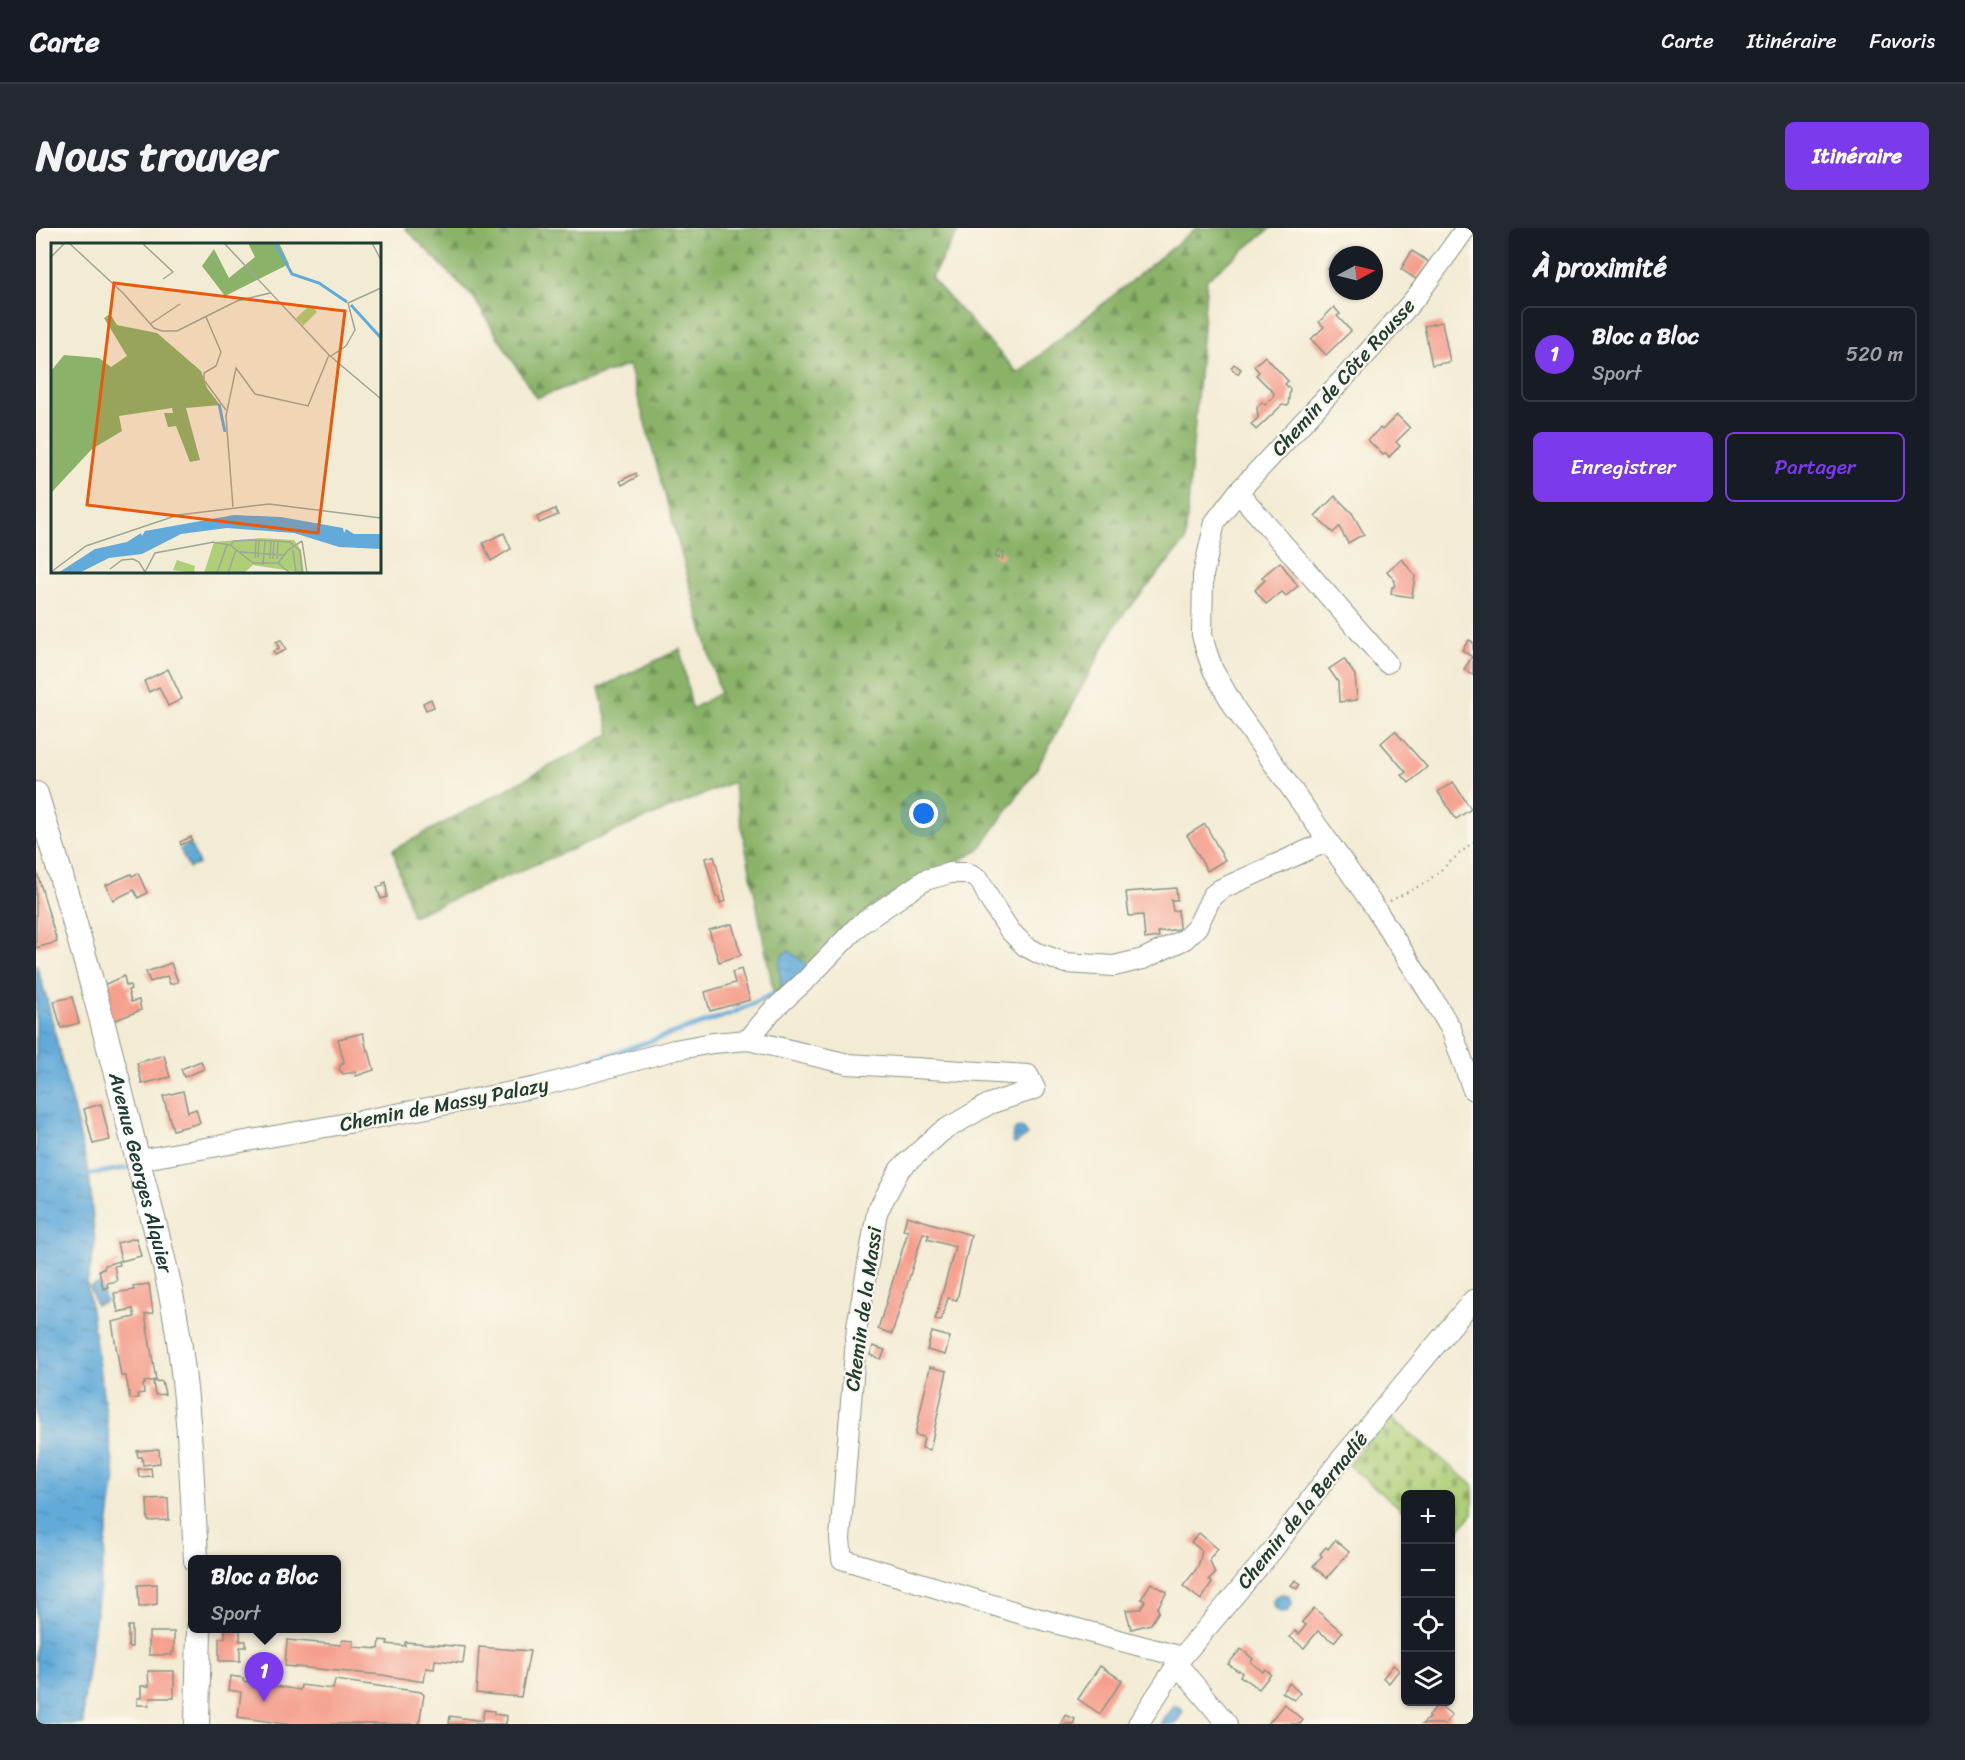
<!DOCTYPE html>
<html lang="fr">
<meta charset="utf-8">
<style>
body{margin:0;font-family:Sriracha,sans-serif;background:#242831;color:#f1f3f6}
.controls{position:absolute;right:18px;bottom:18px;display:grid;overflow:hidden;border-radius:9px;box-shadow:0 2px 4px #0004}
.controls button{width:54px;height:54px;display:grid;place-items:center;padding:0;border:0;border-bottom:2px solid #363941;background:#171b24;color:#f1f3f6;font:30px sans-serif}
.compass{position:absolute;left:1293px;top:18px;width:54px;height:54px;border-radius:50%;background:#171b24;box-shadow:0 2px 4px #0004;rotate:83deg}
.you{position:absolute;left:888px;top:586px;width:21px;height:21px;margin:-15px;border:4px solid #fff;border-radius:50%;background:#1a73e8;box-shadow:0 0 0 9px #1a73e833}
.badge{display:grid;place-items:center;width:39px;height:39px;border-radius:50%;background:#7c3aed;color:#fff;font-size:20px;font-weight:700}
.pin{position:absolute;translate:-50% -50px;filter:drop-shadow(0 2px 3px #0008)}
.pin::after{content:'';position:absolute;top:32px;width:21px;height:18px;background:inherit;clip-path:polygon(0 0,100% 0,50% 100%)}
.popup{position:absolute;left:152px;top:1327px;width:153px;height:78px;box-sizing:border-box;display:grid;place-content:center;border-radius:9px;background:#171b24;filter:drop-shadow(0 2px 4px #0005);font-size:20px;white-space:nowrap;color:#9ea1a6}
.popup b{font-size:22px;color:#f1f3f6}
.popup::after{content:'';position:absolute;left:50%;top:100%;margin-left:-12px;border:12px solid transparent;border-top-color:#171b24}
.list{margin:0;padding:0;list-style:none}
h2{display:flex;justify-content:space-between;align-items:center;height:78px;margin:0;padding:0 24px;font-size:26px}
h2 small{font-size:20px;font-weight:400;color:#9ea1a6}
.list li{display:grid;grid-template-columns:39px 1fr auto;gap:18px;align-items:center;box-sizing:border-box;height:96px;margin:0 12px 12px;padding:0 12px;border:2px solid #363941;border-radius:9px}
.list b{display:block;font-size:22px;white-space:nowrap}
.list p{margin:0;font-size:20px;white-space:nowrap;color:#9ea1a6}
.list em{font-size:20px;font-style:normal;color:#9ea1a6}
.actions{display:flex;gap:12px;padding:18px 24px}
.actions a{flex:1;padding:14px 0;border:2px solid #7c3aed;border-radius:9px;text-align:center;font-size:21px;color:#7c3aed}
.actions .main{background:#7c3aed;color:#fff}
.icon{flex:none;width:33px;height:33px;fill:none;stroke:currentColor;stroke-width:2;stroke-linecap:round;stroke-linejoin:round}
.map{position:relative;flex:none;width:1437px;height:1496px;overflow:hidden;border-radius:9px}
header{display:flex;align-items:center;gap:36px;box-sizing:border-box;height:84px;padding:0 30px;background:#171b24;border-bottom:2px solid #363941}
header strong{font-size:28px}
nav{display:flex;gap:33px;margin-inline-start:auto;font-size:21px}
.intro{display:flex;align-items:center;justify-content:space-between;box-sizing:border-box;height:144px;padding:0 36px}
h1{margin:0;font-size:42px}
.button{padding:15px 27px;border-radius:9px;background:#7c3aed;color:#fff;font-size:21px;font-weight:700}
main{display:flex;gap:36px;padding:0 36px}
aside{flex:1;background:#171b24;border-radius:9px;box-shadow:0 2px 4px #0004}
.map>svg:first-child{display:block}
.forest{fill:url(#forest-firs);stroke:#54784e;stroke-width:1.5}
.cemetery{fill:url(#cemetery-stones);stroke:#668656;stroke-width:1.5}
.water{fill:url(#water-ripples);stroke:#407486;stroke-width:1.5}
.lines{fill:none;stroke-linecap:round;stroke-linejoin:round}
.stream{stroke:#62aad9;stroke-width:4.5}
.building{fill:#f59e8c}
.minor-casing{stroke:#899484;stroke-width:22}
.major-casing{stroke:#899484;stroke-width:26}
.path{stroke:#899484;stroke-width:2;stroke-dasharray:1.5 4.5;stroke-linecap:butt}
.minor{stroke:#fff;stroke-width:20}
.major{stroke:#fff;stroke-width:24}
.labels{text-anchor:middle;stroke-width:4.5;stroke-linejoin:round;paint-order:stroke}
.street-label{font-size:20px;fill:#1f3d34;stroke:#fbf7ec}
.inset-river{fill:none;stroke:#62aad9;stroke-width:3}
.inset-road{fill:none;stroke:#9ea695;stroke-width:1.5}
.view{fill:#e8590c;fill-opacity:0.15;stroke:#e8590c;stroke-width:3}
.inset-edge{fill:none;stroke:#1f3d34;stroke-width:3}
</style>
<header>
<strong>Carte</strong>
<nav><a>Carte</a><a>Itinéraire</a><a>Favoris</a></nav>
</header>
<div class="intro"><h1>Nous trouver</h1><a class="button">Itinéraire</a></div>
<main>
<div class="map">
<svg width="1437" height="1496" viewBox="0 0 1437 1496">
<defs>
<pattern id="forest-firs" width="22" height="20" patternUnits="userSpaceOnUse" patternTransform="scale(1.5)"><rect width="22" height="20" fill="#8ab268"/><path d="M5 1l3.5 6h-7zM16 11l3.5 6h-7z" fill="#709256"/></pattern>
<pattern id="cemetery-stones" width="16" height="16" patternUnits="userSpaceOnUse" patternTransform="scale(1.5)"><rect width="16" height="16" fill="#aecf77"/><path d="M2 7V4a2 2 0 0 1 4 0v3zM10 15v-3a2 2 0 0 1 4 0v3z" fill="#8da962"/></pattern>
<pattern id="water-ripples" width="26" height="14" patternUnits="userSpaceOnUse" patternTransform="scale(1.5)"><rect width="26" height="14" fill="#62aad9"/><path d="M2 4q2-2 4 0t4 0M15 11q2-2 4 0t4 0" fill="none" stroke="#508cb1"/></pattern>
</defs>
<rect width="100%" height="100%" fill="#fbf7ec"/>
<filter id="ink" filterUnits="userSpaceOnUse"><feTurbulence type="fractalNoise" baseFrequency=".0167" numOctaves="2"/><feDisplacementMap in="SourceGraphic" scale="12" xChannelSelector="R" yChannelSelector="G"/><feConvolveMatrix kernelMatrix="1 2 1 2 8 2 1 2 1" color-interpolation-filters="sRGB"/></filter>
<filter id="wash" filterUnits="userSpaceOnUse"><feTurbulence type="fractalNoise" baseFrequency=".008" numOctaves="4" result="noise"/><feDisplacementMap in="SourceGraphic" scale="24" xChannelSelector="R" yChannelSelector="G"/><feGaussianBlur stdDeviation="1.35" result="paint"/><feColorMatrix in="noise" values="0 0 0 0 0 0 0 0 0 0 0 0 0 0 0 0 0 1.4 0 .05"/><feComposite in="paint" operator="in"/></filter>
<g filter="url(#wash)">
<rect width="100%" height="100%" fill="#f3ecd5"/>
<!-- forest -->
<polygon class="forest" points="369,0 924,0 895,50 982,145 1160,0 1235,0 1171,51 1149,314 1082,393 1001,540 942,623 838,676 739,772 697,554 376,688 357,622 574,506 563,460 644,421 656,481 684,465 593,137 500,170 437,69"/>
<!-- cemetery -->
<polygon class="cemetery" points="1352,1187 1437,1257 1437,1285 1415,1311 1414,1266 1370,1266 1369,1284 1312,1237"/>
<!-- water -->
<g class="water">
<polygon points="154,616 163,636 153,640 144,621"/>
<polygon points="753,723 775,740 746,762 743,738 747,726"/>
<polygon points="0,736 10,768 53,946 59,1016 51,1055 79,1249 47,1478 47,1496 0,1496"/>
<path d="M 986,900 L 991,907 L 979,916 C 974,911 976,906 980,901 Z"/>
<polygon points="63,1056 70,1073 60,1077 54,1059"/>
<circle cx="1247" cy="1375" r="9"/>
<polygon points="1138,1478 1144,1479 1147,1484 1139,1496 1125,1496"/>
</g>
<g class="lines">
<!-- stream -->
<g class="stream">
<polyline points="526,843 694,786 746,762"/>
<polyline points="49,947 91,940"/>
</g>
</g>
<g id="blocks">
<!-- building -->
<g class="building">
<polygon points="1376,23 1393,34 1380,51 1365,41"/>
<polygon points="1297,36 1302,42 1297,46 1292,41"/>
<polygon points="1298,79 1304,86 1301,88 1315,103 1290,127 1275,111 1288,99 1283,94"/>
<polygon points="1406,94 1414,134 1396,137 1388,98"/>
<polygon points="1229,128 1252,153 1249,156 1254,161 1252,178 1246,177 1220,202 1215,196 1222,190 1221,179 1226,174 1229,177 1237,169 1238,165 1220,147 1223,144 1218,138"/>
<polygon points="1198,136 1205,141 1202,146 1195,140"/>
<polygon points="1361,187 1374,200 1360,214 1364,218 1353,229 1350,225 1347,227 1332,212 1344,200 1346,202"/>
<polygon points="600,245 601,249 586,257 584,253"/>
<polygon points="1299,268 1316,285 1328,306 1312,315 1303,299 1297,305 1279,288"/>
<polygon points="519,281 522,287 503,295 501,289"/>
<polygon points="468,305 475,321 455,333 447,315"/>
<polygon points="961,322 968,325 966,331 959,329"/>
<polygon points="1366,331 1379,348 1376,369 1355,366 1356,359 1358,359 1359,353 1351,343"/>
<polygon points="1244,334 1262,358 1250,368 1246,364 1230,376 1219,362 1229,352 1226,349"/>
<polygon points="245,412 250,422 239,427 237,423 243,420 240,414"/>
<polygon points="1433,412 1437,414 1437,447 1428,441 1436,429 1426,422"/>
<polygon points="1308,431 1319,447 1321,472 1303,474 1302,454 1293,441"/>
<polygon points="132,441 146,471 132,478 123,459 113,464 108,453"/>
<polygon points="395,471 398,479 390,482 387,475"/>
<polygon points="1359,503 1391,539 1373,555 1366,547 1370,544 1345,515"/>
<polygon points="1417,554 1435,581 1420,591 1402,564"/>
<polygon points="1169,596 1189,632 1171,643 1151,607"/>
<polygon points="155,609 156,612 145,617 144,614"/>
<polygon points="678,628 690,673 684,675 683,669 680,669 669,630"/>
<polygon points="0,641 21,714 0,720"/>
<polygon points="102,645 111,665 102,670 98,662 77,672 70,657 95,646 96,648"/>
<polygon points="350,654 351,669 345,671 341,659 347,658 347,655"/>
<polygon points="1140,660 1141,672 1135,672 1137,683 1142,682 1143,701 1122,704 1123,709 1109,711 1107,687 1093,688 1090,664"/>
<polygon points="696,696 705,727 683,734 673,702"/>
<polygon points="135,735 142,754 134,756 131,748 114,754 110,744"/>
<polygon points="705,741 714,772 674,783 669,764 699,755 696,744"/>
<polygon points="88,748 90,758 94,757 95,761 92,762 95,774 103,772 105,782 75,794 65,758"/>
<polygon points="36,769 43,795 25,800 18,773"/>
<polygon points="327,805 331,823 333,822 338,842 320,848 320,844 307,846 303,841 304,838 308,834 302,811"/>
<polygon points="128,827 134,849 106,856 101,835"/>
<polygon points="165,833 168,841 148,849 145,841"/>
<polygon points="147,863 152,884 160,881 164,895 137,902 127,868"/>
<polygon points="65,876 74,912 57,916 48,881"/>
<polygon points="871,988 935,1007 921,1072 912,1070 905,1093 899,1092 919,1019 891,1011 893,1007 887,1005 856,1106 842,1101 872,1003 867,1002"/>
<polygon points="100,1010 105,1028 85,1033 81,1015"/>
<polygon points="83,1033 84,1037 78,1038 81,1053 71,1055 72,1059 67,1061 63,1042 68,1041 69,1037"/>
<polygon points="113,1056 117,1085 109,1086 120,1152 108,1154 109,1156 107,1157 108,1165 101,1166 102,1170 94,1171 90,1148 85,1148 76,1094 99,1089 97,1081 82,1084 78,1065 98,1062 97,1058"/>
<polygon points="896,1104 914,1109 909,1127 891,1122"/>
<polygon points="837,1118 849,1122 845,1131 834,1127"/>
<polygon points="894,1139 911,1143 894,1222 886,1220 888,1209 879,1207"/>
<polygon points="126,1153 129,1166 119,1167 117,1154"/>
<polygon points="123,1221 124,1235 107,1237 106,1229 102,1229 101,1223"/>
<polygon points="115,1240 116,1248 103,1249 102,1241"/>
<polygon points="132,1270 133,1292 112,1293 111,1271"/>
<polygon points="1163,1305 1182,1321 1174,1330 1174,1333 1179,1346 1173,1352 1176,1355 1165,1372 1147,1358 1162,1339 1166,1323 1155,1314"/>
<polygon points="1299,1312 1313,1324 1291,1350 1277,1338 1286,1328 1284,1326 1290,1319 1292,1321"/>
<polygon points="1259,1352 1265,1356 1261,1361 1255,1357"/>
<polygon points="1115,1355 1131,1364 1121,1381 1123,1383 1115,1396 1095,1401 1090,1382 1104,1381 1109,1373 1105,1371"/>
<polygon points="121,1356 121,1376 103,1379 102,1357"/>
<polygon points="1278,1380 1306,1404 1298,1414 1282,1403 1268,1420 1254,1409 1259,1403 1263,1406 1270,1397 1266,1394"/>
<rect x="92" y="1398" width="4" height="21"/>
<polygon points="189,1401 204,1402 204,1413 210,1413 210,1419 204,1419 204,1433 183,1433 183,1410 189,1410"/>
<polygon points="113,1404 138,1404 138,1424 136,1424 136,1427 113,1427"/>
<polygon points="251,1412 305,1417 306,1412 318,1413 317,1419 343,1421 344,1412 352,1413 351,1416 369,1418 369,1414 429,1419 427,1435 399,1432 398,1441 390,1440 388,1454 346,1447 249,1438"/>
<polygon points="443,1419 494,1423 485,1469 440,1465"/>
<polygon points="1205,1421 1217,1431 1215,1434 1227,1444 1229,1441 1235,1446 1223,1461 1204,1448 1206,1445 1203,1442 1202,1443 1192,1436"/>
<polygon points="1357,1437 1363,1442 1353,1455 1347,1450"/>
<polygon points="1064,1438 1086,1452 1064,1486 1042,1471"/>
<polygon points="112,1443 138,1443 138,1470 114,1470 113,1477 101,1477 101,1470 105,1470 105,1458 113,1458"/>
<polygon points="195,1448 207,1450 207,1453 264,1462 265,1457 297,1461 299,1452 385,1464 388,1467 383,1496 249,1496 202,1489 205,1464 193,1462"/>
<polygon points="1253,1455 1264,1465 1258,1472 1246,1464"/>
<polygon points="1399,1474 1410,1474 1406,1479 1416,1487 1409,1496 1386,1496 1393,1490 1392,1489 1402,1476"/>
<polygon points="1248,1476 1267,1492 1264,1496 1232,1496"/>
<polygon points="448,1482 458,1483 458,1486 471,1488 470,1496 413,1496 414,1488 446,1493"/>
<polygon points="1029,1487 1039,1491 1037,1496 1025,1496"/>
</g>
</g>
</g>
<g filter="url(#ink)">
<use href="#blocks" fill-opacity="0" stroke="#899484" stroke-width="1.5"/>
<g class="lines">
<!-- minor casing -->
<g class="minor-casing">
<g id="minor">
<polyline points="1430,0 1381,68 1335,121 1202,264 1179,294 1167,347 1166,407 1170,422 1177,442 1200,482 1339,680 1397,771 1415,801 1437,862"/>
<polyline points="1202,264 1351,435"/>
<polyline points="712,812 735,784 771,751 823,697 889,652 914,645 930,645 943,651 955,674 974,703 989,718 1004,726 1030,735 1078,738 1107,731 1149,711 1161,699 1176,668 1185,661 1292,613"/>
<polyline points="102,932 318,894 501,859 638,822 677,815 712,812 812,836 992,847 999,861 953,876 905,904 864,941 841,984 821,1099 804,1311 806,1331 989,1387 1146,1429"/>
<polyline points="1141,1436 1191,1496"/>
<polyline points="1102,1496 1146,1429 1236,1323 1297,1241 1437,1072"/>
</g>
</g>
<!-- major casing -->
<g class="major-casing">
<g id="major">
<path id="s1" d="M 0,566 C 38,687 72,810 102,933 C 115,984 130,1035 139,1087 C 153,1168 156,1250 160,1332"/>
<polyline points="161,1496 163,1400"/>
</g>
</g>
<!-- path -->
<polyline class="path" points="1354,673 1391,654 1437,614"/>
<!-- minor -->
<use href="#minor" class="minor"/>
<!-- major -->
<use href="#major" class="major"/>
</g>
</g>
<g class="labels">
<!-- street labels -->
<g class="street-label">
<text transform="translate(1307 149) rotate(-48)" y="7">Chemin de Côte Rousse</text>
<text transform="translate(408 876) rotate(-11)" y="7">Chemin de Massy Palazy</text>
<text dy="7" stroke="none"><textPath href="#s1" startOffset="393">Avenue Georges Alquier</textPath></text>
<text transform="translate(827 1081) rotate(-82)" y="7">Chemin de la Massi</text>
<text transform="translate(1266 1282) rotate(-51)" y="7">Chemin de la Bernadié</text>
</g>
</g>
<!-- overview -->
<g transform="translate(15 15)">
<rect width="330" height="330" fill="#f3ecd5"/>
<path d="M 197,0 L 228,0 L 238,21 L 174,53 L 151,23 L 163,6 L 178,35 L 204,14 ZM 59,71 L 66,82 L 106,90 L 150,128 L 156,145 L 169,162 L 135,165 L 149,217 L 139,219 L 125,183 L 117,184 L 113,170 L 122,170 L 121,165 L 68,173 L 71,188 L 41,206 L 0,250 L 0,128 L 13,112 L 48,115 L 60,124 L 76,113 L 53,75 Z" fill="#8ab268"/>
<path d="M 259,62 L 266,69 L 252,83 L 245,75 ZM 210,295 L 243,297 L 250,307 L 253,330 L 202,322 L 193,330 L 153,330 L 163,299 Z" fill="#aecf77"/>
<path d="M 126,317 L 144,323 L 143,330 L 122,327 Z" fill="#aecf77"/>
<path d="M 183,272 L 230,274 L 292,285 L 293,290 L 295,286 L 303,291 L 330,291 L 330,306 L 288,304 L 243,290 L 176,285 L 130,291 L 91,311 L 58,315 L 28,330 L 7,330 L 44,306 L 76,299 L 90,290 L 91,293 L 94,288 Z" fill="#62aad9"/>
<path class="inset-river" d="M 224,0 L 241,31 L 268,40 L 296,59M 300,62 L 330,95M 168,161 L 174,189"/>
<path class="inset-road" d="M 18,0 L 72,50 L 103,85 L 111,88 L 126,88 L 186,58 L 219,50M 91,0 L 122,29 L 112,36M 173,0 L 278,112 L 330,156M 321,0 L 330,17M 0,14 L 14,0M 155,74 L 170,109 L 165,123 L 153,130 L 153,137 L 175,167M 99,81 L 129,61M 280,113 L 295,103 L 304,87 L 297,60 L 330,45M 182,264 L 175,173 L 185,125 L 204,151 L 257,163 L 278,112M 251,298 L 256,330M 161,299 L 179,302 L 202,320 L 227,320 L 239,330M 179,302 L 183,298 L 201,297 L 239,299 L 249,308 L 251,330M 242,307 L 245,330M 189,309 L 233,312M 204,315 L 205,297M 207,315 L 208,297M 219,316 L 220,297M 222,316 L 223,298M 226,316 L 227,298M 227,320 L 237,307 L 251,298M 212,322 L 214,297M 59,326 L 71,317 L 82,316 L 88,319 L 94,329M 0,329 L 35,303 L 127,272 L 218,261 L 330,275M 94,329 L 104,310 L 163,299M 166,330 L 176,302M 177,330 L 185,307"/>
<path class="view" d="M 63,40 L 294,68 L 267,290 L 36,262 Z"/>
<rect width="330" height="330" class="inset-edge"/>
</g>
</svg>
<div class="controls">
<button>+</button>
<button>−</button>
<button><svg class="icon" aria-label="locate" viewBox="0 0 24 24"><circle cx="12" cy="12" r="6"/><path d="M12 2v4M12 18v4M2 12h4M18 12h4"/></svg></button>
<button><svg class="icon" aria-label="layers" viewBox="0 0 24 24"><path d="M12 4l9 5-9 5-9-5zM3 14l9 5 9-5"/></svg></button>
</div>
<svg class="compass" viewBox="-18 -18 36 36"><path d="M0-13l5 13h-10z" fill="#e53935"/><path d="M0 13l5-13h-10z" fill="#9ea1a6"/></svg>
<div class="you"></div>
<div class="pin badge" style="left:228px;top:1474px">1</div>
<div class="popup"><b>Bloc a Bloc</b>Sport</div>
</div>
<aside>
<h2>À proximité<small></small></h2>
<ul class="list">
<li><span class="badge">1</span><div><b>Bloc a Bloc</b><p>Sport</p></div><em>520 m</em></li>
</ul>
<div class="actions"><a class="main">Enregistrer</a><a>Partager</a></div>
</aside>
</main>
